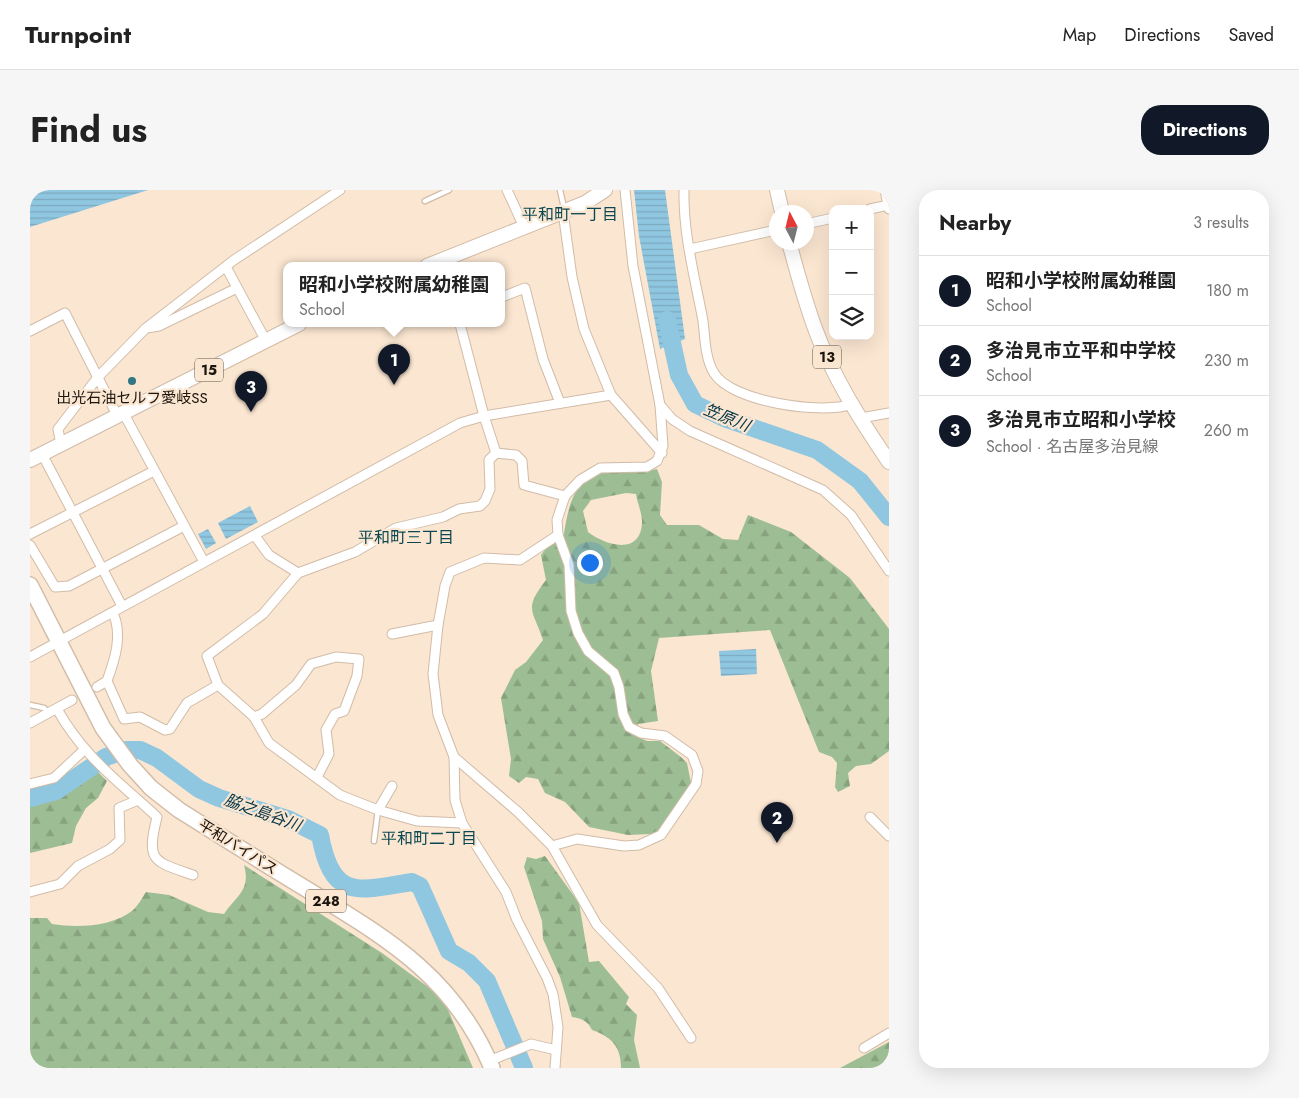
<!DOCTYPE html>
<meta charset="utf-8">
<style>
body{margin:0;font-family:Jost,"Noto Sans JP",sans-serif;background:#f6f6f6;color:#222}
.controls{position:absolute;right:15px;top:15px;display:grid;overflow:hidden;border-radius:10px;box-shadow:0 5px 20px #0002}
.controls button{width:45px;height:45px;display:grid;place-items:center;padding:0;border:0;border-bottom:1px solid #e0e0e0;background:#fff;color:#222;font:25px sans-serif}
.compass{position:absolute;left:739px;top:15px;width:45px;height:45px;border-radius:50%;background:#fff;box-shadow:0 5px 20px #0002;rotate:353deg}
.you{position:absolute;left:559px;top:372px;width:18px;height:18px;margin:-12px;border:4px solid #fff;border-radius:50%;background:#1a73e8;box-shadow:0 0 0 8px #1a73e833}
.badge{display:grid;place-items:center;width:32px;height:32px;border-radius:50%;background:#111827;color:#fff;font-size:16px;font-weight:700}
.pin{position:absolute;translate:-50% -41px;filter:drop-shadow(0 1px 2px #0008)}
.pin::after{content:'';position:absolute;top:26px;width:18px;height:15px;background:inherit;clip-path:polygon(0 0,100% 0,50% 100%)}
.popup{position:absolute;left:253px;top:72px;width:222px;height:65px;box-sizing:border-box;display:grid;place-content:center;border-radius:10px;background:#fff;filter:drop-shadow(0 1px 4px #0005);font-size:16px;white-space:nowrap;color:#767676}
.popup b{font-size:19px;color:#222}
.popup::after{content:'';position:absolute;left:50%;top:100%;margin-left:-10px;border:10px solid transparent;border-top-color:#fff}
.list{margin:0;padding:0;list-style:none}
h2{display:flex;justify-content:space-between;align-items:center;height:65px;margin:0;padding:0 20px;font-size:21px}
h2 small{font-size:16px;font-weight:400;color:#767676}
.list li{display:grid;grid-template-columns:32px 1fr auto;gap:15px;align-items:center;box-sizing:border-box;height:70px;padding:0 20px;border-top:1px solid #e0e0e0}
.list b{display:block;font-size:19px;white-space:nowrap}
.list p{margin:0;font-size:16px;white-space:nowrap;color:#767676}
.list em{font-size:16px;font-style:normal;color:#767676}
.icon{flex:none;width:28px;height:28px;fill:none;stroke:currentColor;stroke-width:2;stroke-linecap:round;stroke-linejoin:round}
.map{position:relative;flex:none;width:859px;height:878px;overflow:hidden;border-radius:20px}
header{display:flex;align-items:center;gap:30px;box-sizing:border-box;height:70px;padding:0 25px;background:#fff;border-bottom:1px solid #e0e0e0}
header strong{font-size:24px}
nav{display:flex;gap:28px;margin-inline-start:auto;font-size:18px}
.intro{display:flex;align-items:center;justify-content:space-between;box-sizing:border-box;height:120px;padding:0 30px}
h1{margin:0;font-size:35px}
.button{padding:12px 22px;border-radius:20px;background:#111827;color:#fff;font-size:18px;font-weight:700}
main{display:flex;gap:30px;padding:0 30px}
aside{flex:1;background:#fff;border-radius:20px;box-shadow:0 5px 20px #0002}
.map>svg:first-child{display:block}
.forest{fill:url(#forest-firs);fill-rule:evenodd}
.water{fill:url(#water-rules)}
.lines{fill:none;stroke-linecap:round;stroke-linejoin:round}
.river{stroke:#8fc6e0;stroke-width:18}
.service-casing{stroke:#d1bca8;stroke-width:7}
.minor-casing{stroke:#d1bca8;stroke-width:11}
.primary-casing{stroke:#d1bca8;stroke-width:16}
.trunk-casing{stroke:#d1bca8;stroke-width:18}
.service{stroke:#fff;stroke-width:4.5}
.minor{stroke:#fff;stroke-width:9}
.primary{stroke:#fff;stroke-width:14}
.trunk{stroke:#fff;stroke-width:15}
.poi-dot{fill:#307683;stroke:#fbe6d1;stroke-width:2}
.labels{text-anchor:middle;stroke-width:4.5;stroke-linejoin:round;paint-order:stroke}
.shield{fill:#fbe6d1;stroke:#5f5448;stroke-width:1}
.shield-label{font-size:14px;font-weight:bold;fill:#1c150d}
.poi-label{font-size:15px;fill:#1c150d;stroke:#fbe6d1}
.street-label{font-size:15px;fill:#1c150d;stroke:#fbe6d1}
.neighbourhood-label{font-size:16px;fill:#0b4852;stroke:#fbe6d1}
.water-label{font-size:16px;font-style:italic;fill:#023446;stroke:#fbe6d1}
</style>
<header>
<strong>Turnpoint</strong>
<nav><a>Map</a><a>Directions</a><a>Saved</a></nav>
</header>
<div class="intro"><h1>Find us</h1><a class="button">Directions</a></div>
<main>
<div class="map">
<svg width="859" height="878" viewBox="0 0 859 878">
<defs>
<pattern id="forest-firs" width="22" height="20" patternUnits="userSpaceOnUse" patternTransform="scale(1.25)"><rect width="22" height="20" fill="#9dbe95"/><path d="M5 1l3.5 6h-7zM16 11l3.5 6h-7z" fill="#87a27f"/></pattern>
<pattern id="water-rules" width="6" height="5" patternUnits="userSpaceOnUse" patternTransform="scale(1.25)"><rect width="6" height="5" fill="#8fc6e0"/><path d="M0 2.5h6" fill="none" stroke="#7ba9bf"/></pattern>
</defs>
<rect width="100%" height="100%" fill="#fbe6d1"/>
<!-- forest -->
<g class="forest">
<path d="M 591,278 L 612,282 L 627,279 L 632,292 L 630,325 L 637,335 L 669,335 L 693,349 L 708,350 L 718,325 L 761,342 L 820,388 L 859,439 L 859,561 L 841,574 L 826,576 L 818,583 L 820,596 L 808,602 L 805,597 L 807,573 L 802,567 L 789,562 L 740,440 L 629,448 L 621,481 L 628,531 L 608,534 L 601,544 L 617,551 L 630,551 L 651,567 L 657,573 L 661,593 L 631,639 L 621,644 L 598,645 L 559,637 L 535,612 L 515,603 L 508,589 L 496,587 L 489,593 L 479,586 L 481,569 L 471,508 L 485,480 L 496,472 L 513,450 C 503,419 493,420 516,390 L 511,365 L 518,356 L 533,349 C 537,328 539,299 561,287 C 569,283 581,281 591,278 ZM 596,303 L 606,304 C 607,312 612,323 612,331 C 612,366 576,356 558,342 L 553,321 L 561,310 Z"/>
<polygon points="66,580 77,591 68,608 56,618 46,636 42,653 0,663 0,615 29,606"/>
<path d="M 515,666 L 549,713 L 559,772 L 569,771 L 599,807 L 596,814 L 607,825 L 604,850 L 610,878 L 591,878 C 591,857 582,847 562,840 C 558,831 551,828 542,827 L 530,787 L 513,749 L 512,731 L 494,677 L 497,667 L 506,669 Z"/>
<path d="M 214,675 L 352,763 L 413,808 L 443,878 L 0,878 L 0,728 L 17,728 L 22,734 C 47,738 81,737 102,721 C 108,716 112,708 116,702 L 139,705 L 178,722 L 194,724 C 207,705 221,700 214,675 Z"/>
<polygon points="859,852 859,878 810,878"/>
</g>
<!-- water -->
<g class="water">
<polygon points="0,0 118,0 0,37"/>
<polygon points="604,0 635,0 655,149 630,159 609,46"/>
<polygon points="220,316 228,332 196,349 188,333"/>
<polygon points="178,339 186,353 176,359 168,344"/>
<polygon points="726,459 727,484 691,486 689,461"/>
</g>
<g class="lines">
<!-- river -->
<g class="river">
<polyline points="637,130 649,185 665,214 694,228 787,260 830,291 859,327"/>
<path d="M 0,608 L 26,601 L 76,567 L 96,560 L 110,560 L 127,568 L 169,599 L 189,608 L 258,629 L 290,645 C 302,711 328,701 382,692 L 390,696 L 419,761 L 439,773 L 457,791 L 494,878"/>
</g>
<!-- service casing -->
<g class="service-casing">
<g id="service">
<polyline points="530,0 534,18"/>
<polyline points="395,11 419,0"/>
<polyline points="0,515 14,518 19,523"/>
<polyline points="344,651 348,620"/>
</g>
</g>
<!-- minor casing -->
<g class="minor-casing">
<g id="minor">
<polyline points="477,0 494,37"/>
<polyline points="595,0 603,76 630,215 642,229 660,241 793,300 821,325 859,381"/>
<path d="M 654,0 C 653,44 665,88 673,131 C 675,147 675,169 684,183 C 701,212 793,225 822,214"/>
<polyline points="855,0 859,19"/>
<polyline points="840,19 859,15"/>
<polyline points="533,22 542,87 554,139 581,205 632,263"/>
<polyline points="776,34 803,28"/>
<polyline points="660,59 746,40"/>
<polyline points="196,77 236,151"/>
<polyline points="472,107 495,98 513,169 530,213"/>
<polyline points="117,138 129,136 207,98"/>
<polyline points="0,141 35,123 88,227"/>
<polyline points="94,224 174,372"/>
<polyline points="831,228 859,223"/>
<polyline points="31,255 28,239 68,187 116,138 204,70 310,0"/>
<polyline points="466,263 486,265 492,271 494,295 535,306"/>
<polyline points="12,264 92,416"/>
<polyline points="0,344 124,281"/>
<polyline points="225,346 239,365 268,383 325,362 366,338 413,327 429,319 450,316 455,311 460,299 459,270 466,263 454,226 430,134"/>
<polyline points="0,355 25,397 39,396 154,336"/>
<polyline points="268,383 233,424 177,466 188,495 224,527 239,553 310,605 348,620 387,631 432,633"/>
<polyline points="362,444 408,435"/>
<polyline points="0,467 430,233 454,226 581,205"/>
<polyline points="77,491 94,529 110,527 135,540 140,539 157,513 188,495"/>
<path d="M 67,497 L 77,491 C 85,469 93,445 83,423"/>
<path d="M 27,519 C 54,567 88,591 127,627 C 116,672 123,671 163,685"/>
<polyline points="224,527 232,524 266,495 281,474 306,467 329,469 327,486 314,521 305,524 296,540 299,564 287,587"/>
<polyline points="0,533 42,510"/>
<polyline points="424,567 488,622 522,656 567,735 628,798 661,848"/>
<polyline points="0,594 24,588 55,559"/>
<polyline points="348,620 362,596"/>
<polyline points="840,627 859,646"/>
<polyline points="522,656 547,649 594,656 609,655 631,645 666,594 668,581 662,565 635,546 611,543 599,537 593,524 589,497 584,483 558,461 548,443 541,421 539,375 528,345 527,330 535,306 550,290 570,278 617,277 627,271 633,256 630,215"/>
<polyline points="0,702 30,694 48,676 80,659 90,650 89,618 108,610"/>
<polyline points="834,858 859,843"/>
<polyline points="459,871 501,854 526,860"/>
<polyline points="525,878 528,837 523,804 517,788 487,730 476,702 432,633 425,610 424,567 408,525 403,484 408,435 415,396 420,382 454,368 490,370 528,345"/>
</g>
</g>
<!-- primary casing -->
<g class="primary-casing">
<g id="primary">
<polyline points="747,0 752,22"/>
<path d="M 759,52 C 767,82 775,112 786,141 C 803,187 831,231 859,272"/>
<polyline points="397,76 555,13 575,0"/>
<polyline points="0,270 269,134"/>
</g>
</g>
<!-- trunk casing -->
<g class="trunk-casing">
<path id="trunk" d="M 0,395 L 73,538 L 100,575 L 121,598 L 149,620 C 192,647 235,674 278,700 C 358,749 424,787 462,878"/>
</g>
<!-- service -->
<use href="#service" class="service"/>
<!-- minor -->
<use href="#minor" class="minor"/>
<!-- primary -->
<use href="#primary" class="primary"/>
<!-- trunk -->
<use href="#trunk" class="trunk"/>
</g>
<!-- markers -->
<circle class="poi-dot" cx="102" cy="191" r="5"/>
<g class="labels">
<!-- shield labels -->
<g class="shield">
<rect x="783" y="155.5" width="28" height="23" rx="4"/>
<rect x="165" y="168.5" width="28" height="23" rx="4"/>
<rect x="276" y="699.5" width="40" height="23" rx="4"/>
</g>
<g class="shield-label">
<text x="797" y="172">13</text>
<text x="179" y="185">15</text>
<text x="296" y="716">248</text>
</g>
<!-- poi labels -->
<g class="poi-label">
<text x="102" y="213">出光石油セルフ愛岐SS</text>
</g>
<!-- street labels -->
<g class="street-label">
<text transform="translate(208 657) rotate(32)" y="5">平和バイパス</text>
</g>
<!-- neighbourhood labels -->
<g class="neighbourhood-label">
<text x="540" y="30">平和町一丁目</text>
<text x="376" y="353">平和町三丁目</text>
<text x="399" y="654">平和町二丁目</text>
</g>
<!-- water labels -->
<g class="water-label">
<text transform="translate(697 227) rotate(22)" y="6">笠原川</text>
<text transform="translate(233 622) rotate(20)" y="6">脇之島谷川</text>
</g>
</g>
</svg>
<div class="controls">
<button>+</button>
<button>−</button>
<button><svg class="icon" aria-label="layers" viewBox="0 0 24 24"><path d="M12 4l9 5-9 5-9-5zM3 14l9 5 9-5"/></svg></button>
</div>
<svg class="compass" viewBox="-18 -18 36 36"><path d="M0-13l5 13h-10z" fill="#e53935"/><path d="M0 13l5-13h-10z" fill="#767676"/></svg>
<div class="you"></div>
<div class="pin badge" style="left:364px;top:195px">1</div>
<div class="popup"><b>昭和小学校附属幼稚園</b>School</div>
<div class="pin badge" style="left:747px;top:653px">2</div>
<div class="pin badge" style="left:221px;top:222px">3</div>
</div>
<aside>
<h2>Nearby<small>3 results</small></h2>
<ul class="list">
<li><span class="badge">1</span><div><b>昭和小学校附属幼稚園</b><p>School</p></div><em>180 m</em></li>
<li><span class="badge">2</span><div><b>多治見市立平和中学校</b><p>School</p></div><em>230 m</em></li>
<li><span class="badge">3</span><div><b>多治見市立昭和小学校</b><p>School · 名古屋多治見線</p></div><em>260 m</em></li>
</ul>
</aside>
</main>
